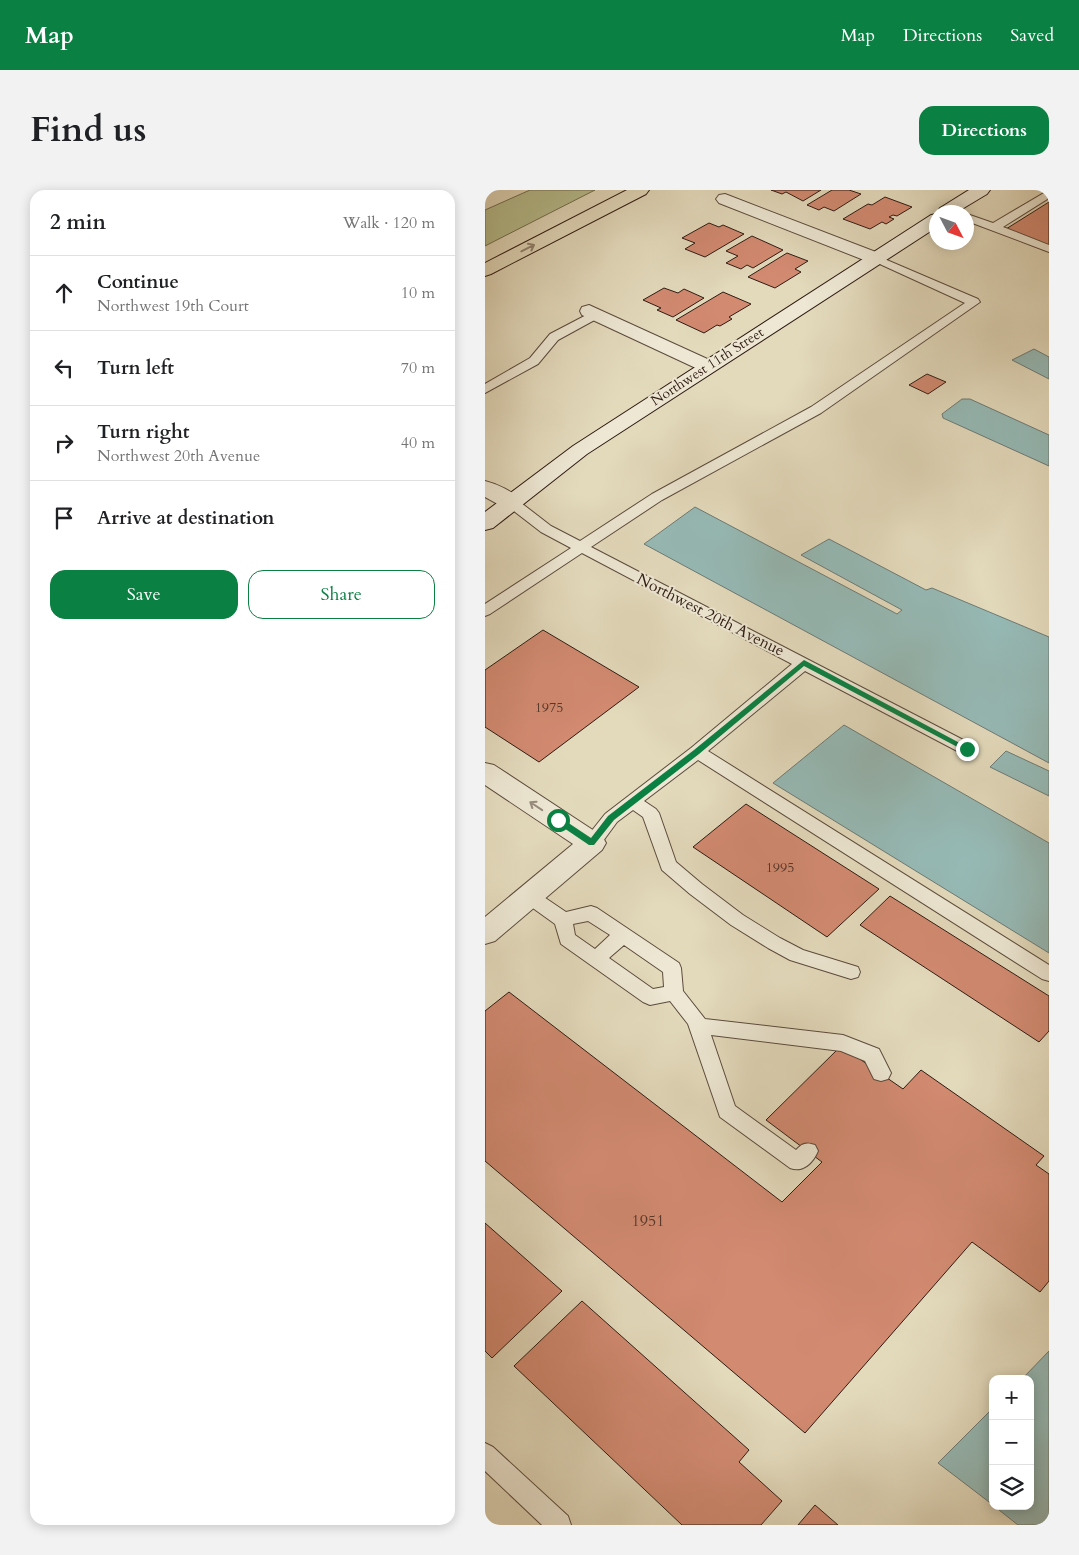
<!DOCTYPE html>
<meta charset="utf-8">
<style>
body{margin:0;font-family:Cardo,serif;background:#f2f2f2;color:#202124}
.controls{position:absolute;right:15px;bottom:15px;display:grid;overflow:hidden;border-radius:10px;box-shadow:0 2px 12px #0003}
.controls button{width:45px;height:45px;display:grid;place-items:center;padding:0;border:0;border-bottom:1px solid #e0e0e0;background:#fff;color:#202124;font:25px sans-serif}
.compass{position:absolute;left:444px;top:15px;width:45px;height:45px;border-radius:50%;background:#fff;box-shadow:0 2px 12px #0003;rotate:131deg}
.stop{position:absolute;width:15px;height:15px;margin:-11px;border:4px solid #0b8043;border-radius:50%;background:#fff}
.stop.end{background:#0b8043;border-color:#fff;box-shadow:0 1px 5px #0008}
.list{margin:0;padding:0;list-style:none}
h2{display:flex;justify-content:space-between;align-items:center;height:65px;margin:0;padding:0 20px;font-size:21px}
h2 small{font-size:16px;font-weight:400;color:#757577}
.list li{display:grid;grid-template-columns:32px 1fr auto;gap:15px;align-items:center;box-sizing:border-box;height:75px;padding:0 20px;border-top:1px solid #e0e0e0}
.list b{display:block;font-size:19px;white-space:nowrap}
.list p{margin:0;font-size:16px;white-space:nowrap;color:#757577}
.list em{font-size:16px;font-style:normal;color:#757577}
.actions{display:flex;gap:10px;padding:15px 20px}
.actions a{flex:1;padding:11px 0;border:1px solid #0b8043;border-radius:15px;text-align:center;font-size:18px;color:#0b8043}
.actions .main{background:#0b8043;color:#fff}
.icon{flex:none;width:28px;height:28px;fill:none;stroke:currentColor;stroke-width:2;stroke-linecap:round;stroke-linejoin:round}
.map{position:relative;flex:none;width:564px;height:1335px;overflow:hidden;border-radius:15px}
header{display:flex;align-items:center;gap:30px;box-sizing:border-box;height:70px;padding:0 25px;background:#0b8043;color:#fff}
header strong{font-size:24px}
nav{display:flex;gap:28px;margin-inline-start:auto;font-size:18px}
.intro{display:flex;align-items:center;justify-content:space-between;box-sizing:border-box;height:120px;padding:0 30px}
h1{margin:0;font-size:35px}
.button{padding:12px 22px;border-radius:15px;background:#0b8043;color:#fff;font-size:18px;font-weight:700}
main{display:flex;gap:30px;padding:0 30px}
aside{flex:1;background:#fff;border-radius:15px;box-shadow:0 2px 12px #0003}
.map>svg:first-child{display:block}
.green{fill:#b7be8e;stroke:#726c50}
.water{fill:#96bab6;stroke:#6c7a75}
.building{fill:#d28a71;stroke:#2e1b13}
.lines{fill:none;stroke-linecap:round;stroke-linejoin:round}
.lane-casing{stroke:#5b4b3d;stroke-width:2}
.street-casing{stroke:#5b4b3d;stroke-width:2}
.secondary-casing{stroke:#2e1b13;stroke-width:2}
.highway-casing{stroke:#2e1b13;stroke-width:2}
.lane{fill:#ede7d3;fill-rule:evenodd}
.street{fill:#ede7d3;fill-rule:evenodd}
.secondary{fill:#ede7d3;fill-rule:evenodd}
.highway{fill:#e3dabc;fill-rule:evenodd}
.oneway{stroke:#928470}
.oneway2{stroke:#978b7d}
.route{fill:#0b8043}
.labels{text-anchor:middle;stroke-width:4;stroke-linejoin:round;paint-order:stroke}
.far-street-label{font-size:14px;fill:#2e1b13;stroke:#ede7d3}
.number-label{font-size:14px;fill:#57372a}
.street-label{font-size:16px;fill:#2e1b13;stroke:#ede7d3}
.near-number-label{font-size:16px;fill:#57372a}
</style>
<header>
<strong>Map</strong>
<nav><a>Map</a><a>Directions</a><a>Saved</a></nav>
</header>
<div class="intro"><h1>Find us</h1><a class="button">Directions</a></div>
<main>
<aside>
<h2>2 min<small>Walk · 120 m</small></h2>
<ul class="list">
<li><svg class="icon" aria-label="ahead" viewBox="0 0 24 24"><path d="M12 20V5M6 11l6-6 6 6"/></svg><div><b>Continue</b><p>Northwest 19th Court</p></div><em>10 m</em></li>
<li><svg class="icon" aria-label="left" viewBox="0 0 24 24"><path d="M17 20v-9H6M10 6l-5 5 5 5"/></svg><div><b>Turn left</b></div><em>70 m</em></li>
<li><svg class="icon" aria-label="right" viewBox="0 0 24 24"><path d="M7 20v-9h11M14 6l5 5-5 5"/></svg><div><b>Turn right</b><p>Northwest 20th Avenue</p></div><em>40 m</em></li>
<li><svg class="icon" aria-label="arrive" viewBox="0 0 24 24"><path d="M6 21V4h12l-3 4 3 4H6"/></svg><div><b>Arrive at destination</b></div></li>
</ul>
<div class="actions"><a class="main">Save</a><a>Share</a></div>
</aside>
<div class="map">
<svg width="564" height="1335" viewBox="0 0 564 1335">
<rect width="100%" height="100%" fill="#e3dabc"/>
<filter id="stains"><feTurbulence type="fractalNoise" baseFrequency=".004" numOctaves="4"/><feColorMatrix values="0 0 0 0 .2 0 0 0 0 .09 0 0 0 0 .02 0 0 0 .5 -.17"/></filter>
<radialGradient id="worn" r=".72"><stop offset=".6" stop-color="#630" stop-opacity="0"/><stop offset="1" stop-color="#630" stop-opacity=".3"/></radialGradient>
<!-- green -->
<polygon class="green" points="45,0 110,0 0,56 0,20"/>
<!-- water -->
<g class="water">
<polygon points="549,159 564,167 564,189 527,170"/>
<polygon points="477,209 485,209 564,245 564,276 458,228 457,224"/>
<polygon points="210,317 412,424 417,420 316,365 344,349 441,400 447,398 564,447 564,573 159,354"/>
<polygon points="359,535 564,653 564,763 288,593"/>
<polygon points="521,561 564,581 564,606 505,577"/>
<polygon points="564,1161 564,1335 533,1335 509,1316 545,1316 545,1189 537,1189"/>
<polygon points="508,1218 508,1315 453,1273"/>
</g>
<!-- building -->
<g class="building">
<polygon points="286,0 336,0 318,11 301,2 297,4"/>
<polygon points="347,0 364,0 376,4 349,21 339,17 334,20 322,15"/>
<polygon points="400,7 427,17 412,26 408,25 404,27 409,29 401,34 397,32 385,39 358,29 383,14 387,15"/>
<polygon points="564,12 564,56 521,39"/>
<polygon points="224,33 234,37 238,35 259,44 220,67 200,59 210,53 197,48"/>
<polygon points="267,46 298,60 268,78 262,75 256,79 241,73 253,66 241,61"/>
<polygon points="302,63 323,71 310,79 316,82 290,98 263,87"/>
<polygon points="179,98 193,103 199,99 219,108 188,127 172,120 176,118 158,110"/>
<polygon points="238,102 266,114 244,127 247,129 235,136 232,135 219,143 191,130"/>
<polygon points="442,184 461,192 443,204 424,195"/>
<polygon points="58,440 154,497 54,572 0,537 0,480"/>
<polygon points="261,614 394,699 342,747 208,657"/>
<polygon points="405,706 564,806 564,841 554,852 375,735"/>
<polygon points="24,802 297,1012 337,972 281,930 356,856 418,899 436,880 559,966 551,975 564,984 564,1091 555,1102 487,1052 320,1243 0,971 0,821"/>
<polygon points="0,1033 77,1101 7,1168 0,1161"/>
<polygon points="97,1111 264,1260 254,1272 297,1311 276,1335 197,1335 29,1176"/>
<polygon points="330,1315 353,1335 313,1335"/>
</g>
<g class="lines">
<!-- lane casing -->
<g class="lane-casing">
<g id="lane">
<polygon points="564,0 564,8 518,37 564,55 564,62 482,31 482,24 508,33"/>
<polygon points="390,65 493,109 495,112 336,223 177,310 106,357 488,555 490,559 488,563 482,565 476,563 320,481 223,561 564,775 564,791 557,789 213,570 159,611 171,619 174,623 191,672 217,694 258,725 295,748 318,760 373,777 375,782 373,787 366,789 305,770 283,758 246,735 205,704 177,680 158,627 148,620 132,632 113,658 107,659 101,658 98,653 101,648 120,624 206,558 307,474 97,363 5,424 0,426 0,414 86,358 56,342 21,315 19,312 21,309 31,309 66,336 95,351 167,304 326,217 480,113 386,70 384,68 386,66"/>
<polygon points="111,120 115,121 117,124 115,127 73,150 53,174 0,203 0,194 45,168 65,144"/>
<path d="M 44,699 L 50,701 L 81,722 L 106,716 L 112,718 L 194,773 L 196,778 L 198,801 L 220,829 L 358,845 L 394,859 L 406,883 L 403,889 L 396,891 L 389,889 L 380,871 L 356,861 L 226,845 L 250,916 L 311,960 C 317,953 322,952 330,955 L 333,961 C 328,973 318,983 305,978 L 235,927 L 203,834 L 185,811 L 165,815 L 158,812 L 76,754 L 70,734 L 38,711 L 35,706 L 38,701 ZM 103,731 L 125,745 L 110,759 L 90,745 L 88,734 ZM 139,755 L 178,782 L 179,797 L 168,799 L 124,768 Z"/>
<polygon points="0,1253 8,1257 83,1326 86,1335 57,1335 0,1281"/>
</g>
</g>
<!-- street casing -->
<g class="street-casing">
<g id="street">
<polygon points="240,4 396,64 399,68 396,72 390,73 384,72 234,13 231,9 234,5"/>
<polygon points="104,115 229,172 232,176 229,180 222,182 215,180 97,125 95,121 97,117"/>
<path d="M 0,291 C 12,294 30,302 37,312 L 34,317 L 26,319 L 18,317 L 0,307 Z"/>
<polygon points="0,573 9,575 117,646 121,653 117,660 10,751 0,754 0,727 88,654 0,595"/>
</g>
</g>
<!-- secondary casing -->
<g class="secondary-casing">
<g id="secondary">
<polygon points="484,0 505,0 502,4 472,22 453,22 455,18"/>
<polygon points="452,24 452,37 102,264 8,338 0,340 0,322 88,256 446,25"/>
</g>
</g>
<!-- highway casing -->
<g class="highway-casing">
<polygon id="highway" points="142,0 164,0 161,4 6,84 0,86 0,73"/>
</g>
<!-- lane -->
<use href="#lane" class="lane"/>
<!-- street -->
<use href="#street" class="street"/>
<!-- secondary -->
<use href="#secondary" class="secondary"/>
<!-- highway -->
<use href="#highway" class="highway"/>
</g>
<!-- one-way arrows -->
<defs><path id="oneway-shaft" d="M-6 0H5M1.5-3L5.5 0L1.5 3" fill="none" stroke-width="1.6" stroke-linecap="round" stroke-linejoin="round" transform="scale(1.25)"/></defs>
<use class="oneway" href="#oneway-shaft" transform="translate(43 58) rotate(-27)"/>
<use class="oneway2" href="#oneway-shaft" transform="translate(51 616) rotate(-146)"/>
<!-- route -->
<polygon class="route" points="319,470 486,559 480,561 319,476 214,564 129,630 109,655 104,655 70,632 70,628 76,628 106,648 123,626 209,560"/>
<g class="labels">
<!-- far-street labels -->
<g class="far-street-label">
<text transform="translate(222 176) rotate(-33)" y="5">Northwest 11th Street</text>
</g>
<!-- number labels -->
<g class="number-label">
<text x="64" y="522">1975</text>
<text x="295" y="682">1995</text>
</g>
<!-- street labels -->
<g class="street-label">
<text transform="translate(226 424) rotate(27)" y="6">Northwest 20th Avenue</text>
</g>
<!-- near-number labels -->
<g class="near-number-label">
<text x="163" y="1036">1951</text>
</g>
</g>
<rect width="100%" height="100%" filter="url(#stains)"/>
<rect width="100%" height="100%" fill="url(#worn)"/>
</svg>
<div class="controls">
<button>+</button>
<button>−</button>
<button><svg class="icon" aria-label="layers" viewBox="0 0 24 24"><path d="M12 4l9 5-9 5-9-5zM3 14l9 5 9-5"/></svg></button>
</div>
<svg class="compass" viewBox="-18 -18 36 36"><path d="M0-13l5 13h-10z" fill="#e53935"/><path d="M0 13l5-13h-10z" fill="#757577"/></svg>
<div class="stop" style="left:73px;top:630px"></div>
<div class="stop end" style="left:482px;top:559px"></div>
</div>
</main>
